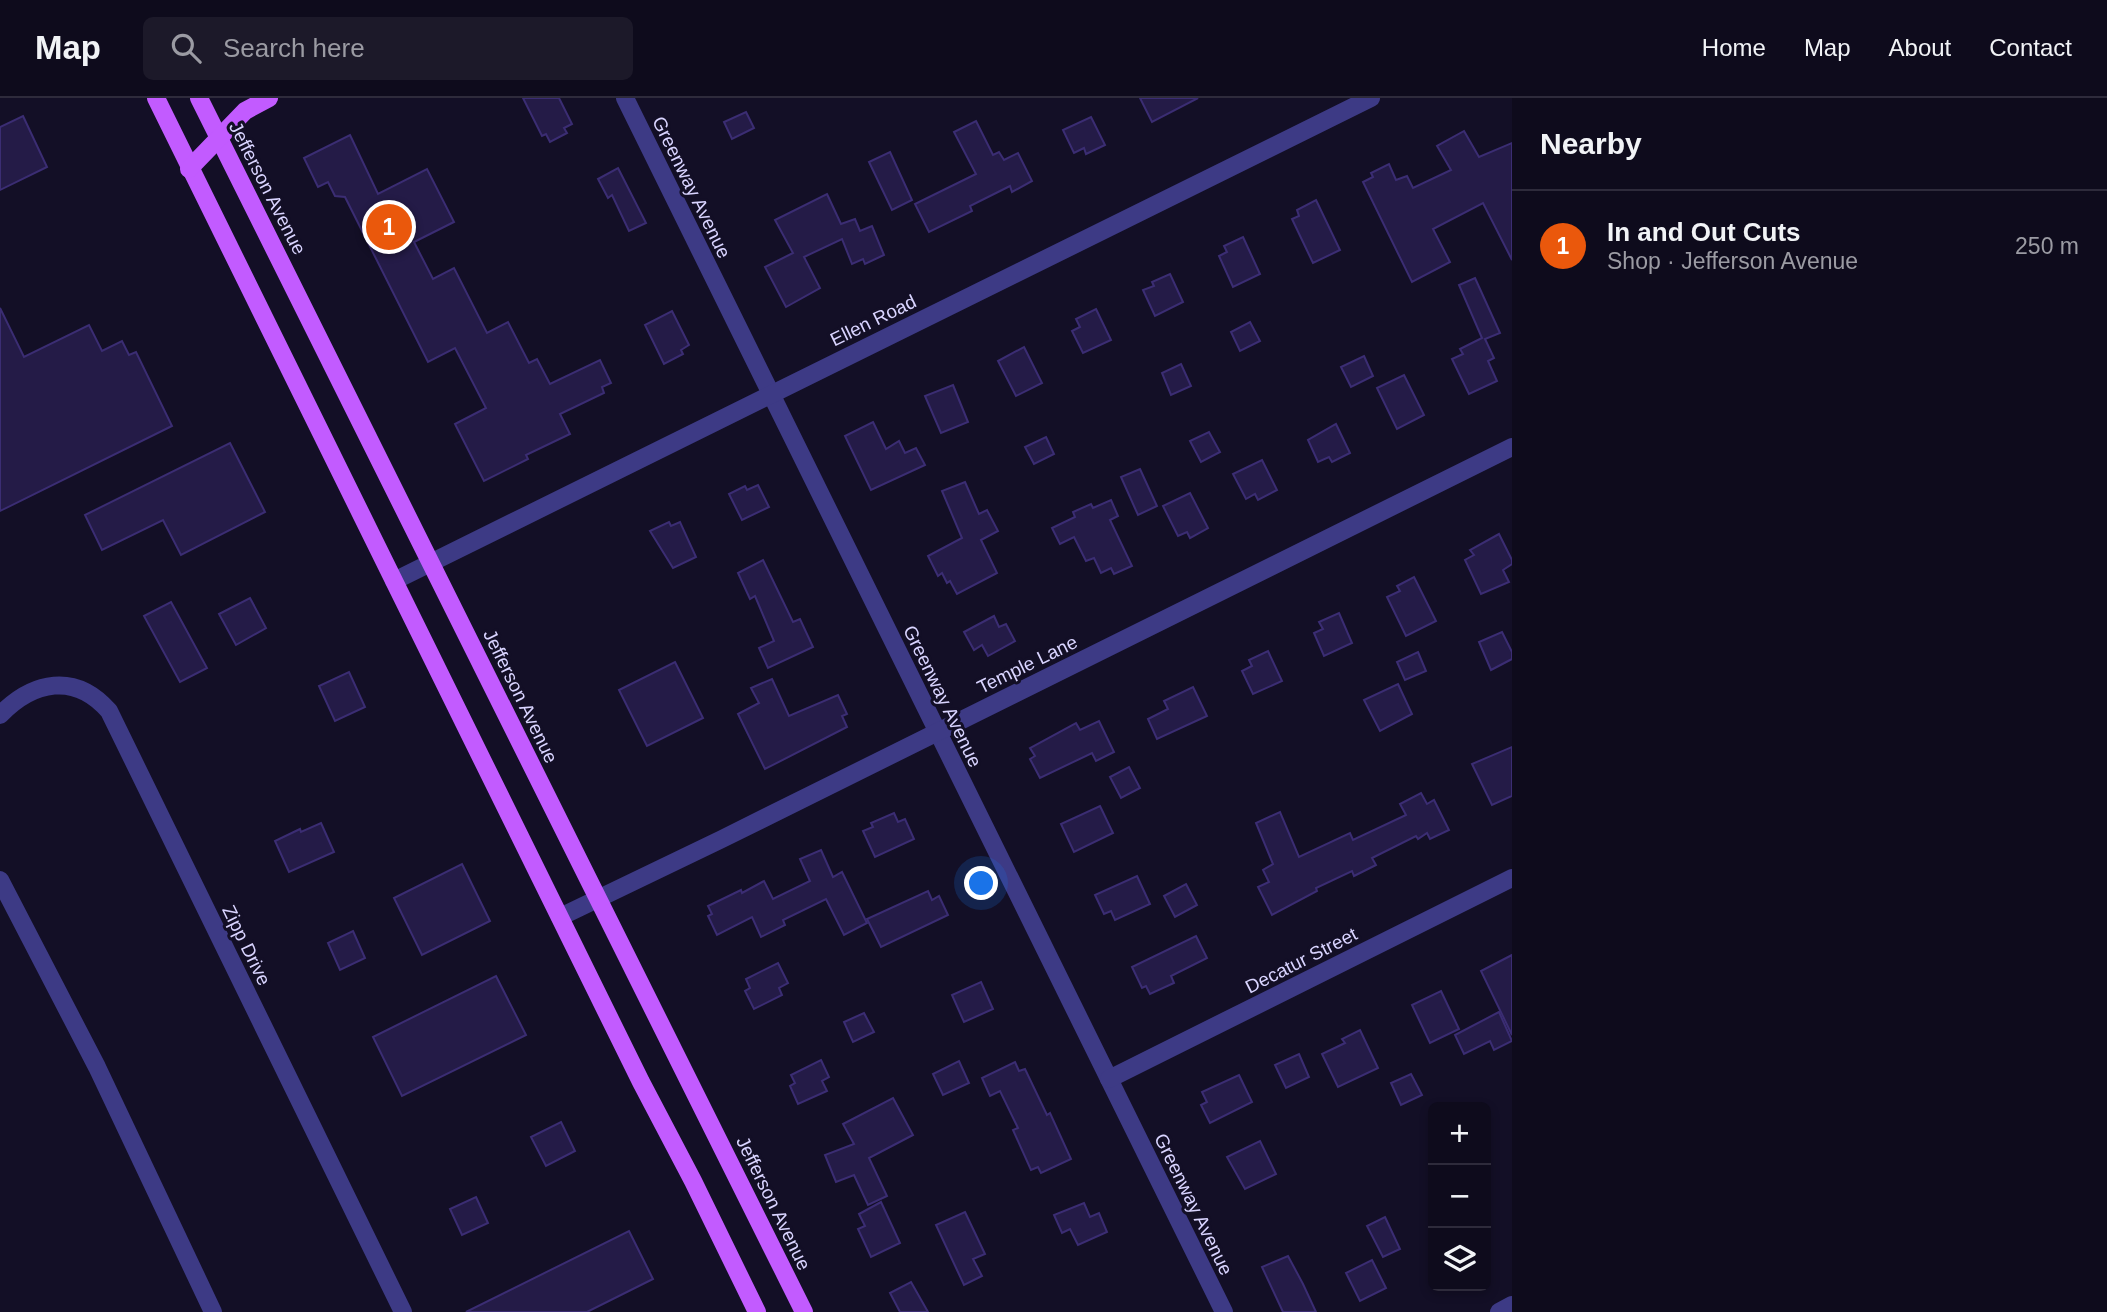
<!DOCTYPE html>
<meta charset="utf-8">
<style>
body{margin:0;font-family:Helvetica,sans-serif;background:#1c1929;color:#f1f3f6}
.controls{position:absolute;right:21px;bottom:21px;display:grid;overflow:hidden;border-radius:10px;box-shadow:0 4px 10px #0003}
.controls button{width:63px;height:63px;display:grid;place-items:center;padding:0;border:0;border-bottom:2px solid #2e2b3b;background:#0e0b1c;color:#f1f3f6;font:35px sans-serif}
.you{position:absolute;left:982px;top:786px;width:24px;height:24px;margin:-18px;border:5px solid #fff;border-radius:50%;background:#1a73e8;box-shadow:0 0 0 10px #1a73e833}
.badge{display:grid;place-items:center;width:46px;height:46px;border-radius:50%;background:#ea580c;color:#fff;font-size:23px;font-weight:700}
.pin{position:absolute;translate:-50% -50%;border:4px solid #fff;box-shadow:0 2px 7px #0006}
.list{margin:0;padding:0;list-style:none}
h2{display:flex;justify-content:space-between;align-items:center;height:91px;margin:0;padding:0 28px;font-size:30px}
h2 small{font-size:23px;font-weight:400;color:#9b9ba3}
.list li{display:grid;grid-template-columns:46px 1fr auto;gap:21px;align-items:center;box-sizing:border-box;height:112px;padding:0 28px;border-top:2px solid #2e2b3b}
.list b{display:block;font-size:26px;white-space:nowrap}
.list p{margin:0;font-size:23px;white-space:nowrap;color:#9b9ba3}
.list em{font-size:23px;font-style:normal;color:#9b9ba3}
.icon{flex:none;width:38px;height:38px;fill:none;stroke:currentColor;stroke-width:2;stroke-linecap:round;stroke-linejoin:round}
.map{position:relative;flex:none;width:1512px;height:1214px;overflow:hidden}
header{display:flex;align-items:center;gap:42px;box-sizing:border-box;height:98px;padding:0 35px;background:#0e0b1c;border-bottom:2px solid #2e2b3b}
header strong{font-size:33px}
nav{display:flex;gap:38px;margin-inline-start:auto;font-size:24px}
.search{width:490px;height:63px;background:#1c1929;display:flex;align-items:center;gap:18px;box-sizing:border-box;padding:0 24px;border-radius:10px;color:#9b9ba3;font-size:26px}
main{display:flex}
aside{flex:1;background:#0e0b1c}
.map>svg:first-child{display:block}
.building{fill:#241b47;stroke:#3b2d73;stroke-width:2}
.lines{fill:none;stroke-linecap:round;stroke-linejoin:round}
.minor{stroke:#3d3a85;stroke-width:18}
.major{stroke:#c25bff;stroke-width:18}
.labels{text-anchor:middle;stroke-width:6;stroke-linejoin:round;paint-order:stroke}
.street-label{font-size:19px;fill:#d9d4ff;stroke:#130f26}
</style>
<header>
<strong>Map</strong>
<div class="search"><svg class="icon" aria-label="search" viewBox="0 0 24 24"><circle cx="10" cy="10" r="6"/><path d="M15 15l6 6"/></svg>Search here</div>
<nav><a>Home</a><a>Map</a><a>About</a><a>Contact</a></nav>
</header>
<main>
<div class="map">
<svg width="1512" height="1214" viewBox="0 0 1512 1214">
<rect width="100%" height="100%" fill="#130f26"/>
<!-- building -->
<g class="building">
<polygon points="523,0 559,0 572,26 564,30 567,35 550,44 546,36 542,38"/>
<polygon points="1140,0 1198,0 1152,24"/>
<polygon points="746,14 754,30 732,41 724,24"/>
<polygon points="23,18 47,69 0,92 0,29"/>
<polygon points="1091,19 1105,47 1086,56 1084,50 1074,55 1063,32"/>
<polygon points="976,23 993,57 999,54 1004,62 1018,55 1032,83 1012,94 1010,88 970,108 972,113 929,134 915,106 976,76 954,34"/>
<polygon points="1464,33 1479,59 1512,45 1512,162 1483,105 1433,131 1450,164 1412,184 1363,84 1373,79 1371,75 1389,66 1396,82 1407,78 1413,90 1451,72 1437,48"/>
<polygon points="350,37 378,96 427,71 454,124 414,144 433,181 454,170 487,235 508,224 529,265 537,261 550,286 600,262 611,285 602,289 604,295 560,316 570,336 526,357 528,361 484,383 455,326 486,310 455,250 428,264 345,99 335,98 328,84 318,89 304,60"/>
<polygon points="890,54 912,102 892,112 869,64"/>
<polygon points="618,70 646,125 629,133 612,97 608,100 598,81"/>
<polygon points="827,96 841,126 855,121 860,133 872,128 884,157 865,166 863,161 852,166 842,141 804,159 820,190 786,209 765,169 793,155 775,122"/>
<polygon points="1316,102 1340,152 1313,165 1292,121 1299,118 1297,112"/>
<polygon points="1243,139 1260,176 1233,189 1219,158 1227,154 1224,148"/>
<polygon points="1170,176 1183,204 1155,218 1143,192 1154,188 1152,184"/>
<polygon points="1475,180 1500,235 1485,241 1494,260 1488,263 1497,283 1469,296 1452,261 1463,256 1460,251 1482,240 1459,187"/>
<polygon points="0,210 24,259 89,227 102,253 122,243 129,257 136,254 172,328 0,413"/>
<polygon points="1096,211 1111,242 1083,255 1072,233 1080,229 1076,221"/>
<polygon points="672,213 689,247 681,252 683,256 664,266 645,227"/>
<polygon points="1250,224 1260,243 1240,253 1231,234"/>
<polygon points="1024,249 1042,285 1016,298 998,263"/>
<polygon points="1364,258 1373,278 1351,289 1341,269"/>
<polygon points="1181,266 1191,288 1171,297 1162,275"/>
<polygon points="1404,277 1424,317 1397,331 1377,290"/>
<polygon points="953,287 968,324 941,335 925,298"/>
<polygon points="873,324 886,351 899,343 905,355 916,350 925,367 871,392 845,338"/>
<polygon points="1336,326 1350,355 1332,364 1329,359 1318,364 1308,342"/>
<polygon points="1209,334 1220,354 1201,364 1190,343"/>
<polygon points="1046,339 1054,356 1034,366 1025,349"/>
<polygon points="230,345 265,414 181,457 163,422 102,452 85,417"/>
<polygon points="1262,362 1277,392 1258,402 1255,396 1246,401 1233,376"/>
<polygon points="1140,371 1157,408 1138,417 1121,379"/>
<polygon points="965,384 979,416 987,412 998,433 981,442 997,475 957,496 950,483 947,485 942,475 938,478 928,458 962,440 942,393"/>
<polygon points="758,387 769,409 742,422 729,396 745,388 747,392"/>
<polygon points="1190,395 1208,430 1190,440 1187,434 1178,438 1163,408"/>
<polygon points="1111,402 1118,418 1110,422 1132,468 1114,476 1111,470 1101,475 1094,460 1086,463 1074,439 1060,446 1052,430 1075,419 1073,414 1091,406 1093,410"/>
<polygon points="669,424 671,428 680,424 696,459 673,470 650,433"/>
<polygon points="1499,436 1512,462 1512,466 1503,472 1509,484 1481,496 1465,462 1474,457 1470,452"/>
<polygon points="763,462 793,524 800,521 813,549 768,570 759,550 774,543 755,498 750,501 738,475"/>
<polygon points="1414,479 1436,523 1406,538 1387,499 1400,493 1397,488"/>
<polygon points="250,500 266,530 236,547 219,516"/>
<polygon points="171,504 207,570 180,584 144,518"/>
<polygon points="1339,515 1352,545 1324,558 1314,535 1323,531 1319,524"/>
<polygon points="994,518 999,529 1006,526 1015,543 988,558 982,547 974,552 964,534"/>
<polygon points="1502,534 1512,554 1512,561 1491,572 1479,544"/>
<polygon points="1268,553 1282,583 1253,596 1242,573 1252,568 1249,562"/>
<polygon points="1418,554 1426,573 1405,582 1397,564"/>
<polygon points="675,564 703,620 647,648 619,592"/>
<polygon points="349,574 365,609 335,623 319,588"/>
<polygon points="772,581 789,618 838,597 847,616 842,618 847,629 765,671 738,616 759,605 751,590"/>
<polygon points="1398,586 1412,616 1380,633 1364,602"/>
<polygon points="1193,589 1207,618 1157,641 1148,621 1168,611 1164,603"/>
<polygon points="1099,623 1114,654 1096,663 1092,655 1040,680 1030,661 1035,658 1030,650 1076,625 1080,632"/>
<polygon points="1512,649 1512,698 1492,707 1472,666"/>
<polygon points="1129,669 1140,690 1121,700 1110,679"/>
<polygon points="1421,695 1427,706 1434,702 1449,732 1430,741 1427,735 1418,741 1416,738 1372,760 1376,767 1354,778 1352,773 1316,790 1317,793 1272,817 1258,789 1269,784 1263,772 1273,766 1256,725 1280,714 1299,759 1350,735 1353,742 1406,717 1400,706"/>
<polygon points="1100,708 1113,735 1074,754 1061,726"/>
<polygon points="894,715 898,724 905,721 914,741 875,759 863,733 873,729 871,725"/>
<polygon points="321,725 334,754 289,774 275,743 300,731 301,734"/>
<polygon points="821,752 833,779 842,774 867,825 844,837 826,801 783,822 785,827 761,839 752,819 717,837 708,818 712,816 708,808 741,792 742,795 764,783 773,801 810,783 800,761"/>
<polygon points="462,766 490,823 422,857 394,800"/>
<polygon points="1137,778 1150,806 1115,822 1111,813 1104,816 1095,797"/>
<polygon points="1186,786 1197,807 1175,819 1164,798"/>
<polygon points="928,793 932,802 939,798 948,817 881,849 867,821"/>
<polygon points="353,833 365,860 340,872 328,845"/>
<polygon points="1196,838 1207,860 1171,878 1174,885 1150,896 1146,888 1142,890 1132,869"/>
<polygon points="1512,857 1512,937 1481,873"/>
<polygon points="778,865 788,885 779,890 782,897 754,911 745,893 750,890 746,881"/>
<polygon points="496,878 526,937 402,998 373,939"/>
<polygon points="981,884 993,911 964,924 952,897"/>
<polygon points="1441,893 1459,931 1430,945 1412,907"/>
<polygon points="1499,914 1512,943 1494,952 1490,943 1464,956 1455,937"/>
<polygon points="864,915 874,934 853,944 844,924"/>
<polygon points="1360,932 1378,970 1338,989 1322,956 1345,945 1342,941"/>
<polygon points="1299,956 1309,979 1286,990 1275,967"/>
<polygon points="821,962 829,979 822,983 827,993 798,1006 790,988 795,985 791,977"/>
<polygon points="959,963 969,985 943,997 933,976"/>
<polygon points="1015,964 1019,973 1025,971 1047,1017 1050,1015 1071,1061 1041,1075 1038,1069 1031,1072 1013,1032 1018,1030 1000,993 990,998 982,980"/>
<polygon points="1411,976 1422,997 1401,1007 1391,985"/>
<polygon points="1239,977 1252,1004 1210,1025 1201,1007 1207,1004 1202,994"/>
<polygon points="893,1000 913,1037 869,1060 887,1098 868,1107 854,1077 836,1084 825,1057 854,1046 843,1026"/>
<polygon points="561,1024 575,1053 546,1068 531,1039"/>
<polygon points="1260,1043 1276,1076 1245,1091 1227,1059"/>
<polygon points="476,1099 488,1125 462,1137 450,1111"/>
<polygon points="881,1104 900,1145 871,1159 858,1131 865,1128 859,1116"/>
<polygon points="1084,1105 1090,1119 1099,1115 1107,1134 1078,1147 1070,1131 1062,1135 1054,1117"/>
<polygon points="965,1114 985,1156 973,1161 982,1178 964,1187 936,1127"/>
<polygon points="1385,1119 1400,1151 1383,1159 1367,1128"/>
<polygon points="629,1133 653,1181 587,1214 466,1214"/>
<polygon points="1288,1158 1303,1186 1316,1214 1283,1214 1262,1169"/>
<polygon points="1372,1162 1386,1190 1360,1203 1346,1175"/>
<polygon points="911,1184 928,1214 900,1214 890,1195"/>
</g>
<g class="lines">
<!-- minor -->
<g class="minor">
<polyline points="625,0 1224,1214"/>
<polyline points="394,483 1371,0"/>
<path d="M 0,617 C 33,583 75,574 109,613 L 403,1214"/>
<polyline points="0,782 97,969 213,1214"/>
<polyline points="560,819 722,741 1512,349"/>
<polyline points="1109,981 1512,780"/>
<polyline points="1499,1214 1512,1207"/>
</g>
<!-- major -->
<g class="major">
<polyline points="156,0 641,984 693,1083 757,1214"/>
<polyline points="199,0 804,1214"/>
<polyline points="189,71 245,13 269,0"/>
</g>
</g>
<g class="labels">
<!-- street labels -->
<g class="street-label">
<text transform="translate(692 89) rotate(64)" y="7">Greenway Avenue</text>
<text transform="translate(268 90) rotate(63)" y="7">Jefferson Avenue</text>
<text transform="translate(873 222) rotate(-26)" y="7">Ellen Road</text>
<text transform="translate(1027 566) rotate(-26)" y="7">Temple Lane</text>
<text transform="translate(521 598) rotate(64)" y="7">Jefferson Avenue</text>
<text transform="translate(943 598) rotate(64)" y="7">Greenway Avenue</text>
<text transform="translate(247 847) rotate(64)" y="7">Zipp Drive</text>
<text transform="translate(1301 862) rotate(-27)" y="7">Decatur Street</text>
<text transform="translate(774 1105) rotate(64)" y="7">Jefferson Avenue</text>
<text transform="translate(1194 1106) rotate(64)" y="7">Greenway Avenue</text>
</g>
</g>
</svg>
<div class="controls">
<button>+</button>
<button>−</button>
<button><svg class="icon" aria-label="layers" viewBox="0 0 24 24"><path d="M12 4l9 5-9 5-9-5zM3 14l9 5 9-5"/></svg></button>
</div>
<div class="you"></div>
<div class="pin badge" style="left:389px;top:129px">1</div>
</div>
<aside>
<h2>Nearby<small></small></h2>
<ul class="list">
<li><span class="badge">1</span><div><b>In and Out Cuts</b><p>Shop · Jefferson Avenue</p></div><em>250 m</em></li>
</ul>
</aside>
</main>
